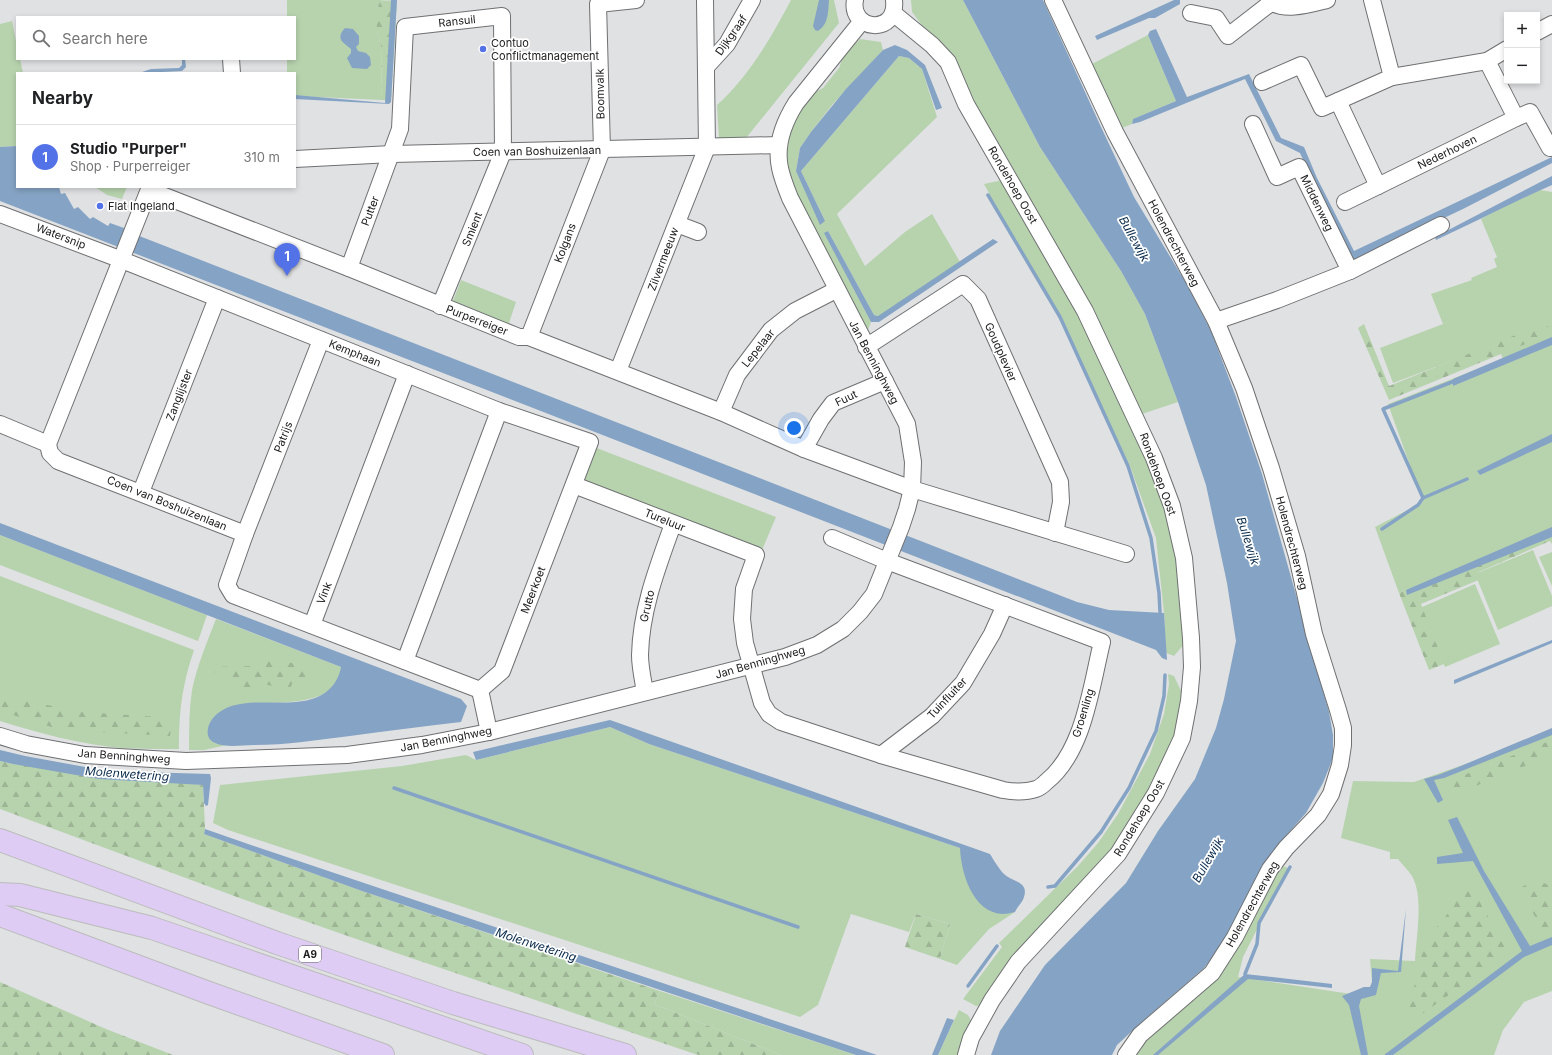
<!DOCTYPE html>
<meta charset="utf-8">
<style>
body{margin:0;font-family:Inter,sans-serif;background:#f6f6f6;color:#202124}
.controls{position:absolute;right:12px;top:12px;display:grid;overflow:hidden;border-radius:0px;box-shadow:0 2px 6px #0003}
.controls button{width:36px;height:36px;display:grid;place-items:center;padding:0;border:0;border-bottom:1px solid #e0e0e0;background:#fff;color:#202124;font:20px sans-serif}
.you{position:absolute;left:794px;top:428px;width:14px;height:14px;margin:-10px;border:3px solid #fff;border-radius:50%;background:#1a73e8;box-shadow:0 0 0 6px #1a73e833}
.badge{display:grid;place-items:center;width:26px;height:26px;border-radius:50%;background:#5372e7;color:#fff;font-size:13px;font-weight:700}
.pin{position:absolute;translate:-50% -33px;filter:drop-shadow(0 1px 2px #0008)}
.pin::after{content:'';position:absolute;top:21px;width:14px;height:12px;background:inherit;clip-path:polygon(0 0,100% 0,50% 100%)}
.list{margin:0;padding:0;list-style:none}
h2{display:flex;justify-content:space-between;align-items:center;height:52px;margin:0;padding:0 16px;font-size:17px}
h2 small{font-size:13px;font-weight:400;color:#757577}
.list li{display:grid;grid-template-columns:26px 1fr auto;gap:12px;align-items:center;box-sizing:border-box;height:64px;padding:0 16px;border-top:1px solid #e0e0e0}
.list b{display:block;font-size:15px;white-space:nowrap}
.list p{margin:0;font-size:13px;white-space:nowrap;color:#757577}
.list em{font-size:13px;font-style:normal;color:#757577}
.icon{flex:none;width:22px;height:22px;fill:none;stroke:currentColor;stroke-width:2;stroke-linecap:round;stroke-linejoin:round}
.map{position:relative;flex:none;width:1552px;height:1055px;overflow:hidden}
.search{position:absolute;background:#fff;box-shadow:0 2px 6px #0003;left:16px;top:16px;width:280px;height:44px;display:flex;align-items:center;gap:10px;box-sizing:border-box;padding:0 14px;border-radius:0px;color:#757577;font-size:15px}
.panel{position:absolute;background:#fff;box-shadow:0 2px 6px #0003;left:16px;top:72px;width:280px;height:116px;border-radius:0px}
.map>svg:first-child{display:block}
.green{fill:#b7d3ae}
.forest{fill:url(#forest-firs)}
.water{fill:#85a3c4}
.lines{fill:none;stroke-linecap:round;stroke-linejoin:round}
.stream{stroke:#85a3c4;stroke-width:3.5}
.minor-casing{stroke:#6f7072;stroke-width:18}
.highway-casing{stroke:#bcbcbc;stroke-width:24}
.minor{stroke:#fff;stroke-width:16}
.highway{stroke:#deccf5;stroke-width:22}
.poi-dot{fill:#5372e7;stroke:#fff;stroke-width:1.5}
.labels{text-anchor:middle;stroke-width:3.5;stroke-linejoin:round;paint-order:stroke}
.shield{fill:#fff;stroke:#636364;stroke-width:1}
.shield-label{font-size:10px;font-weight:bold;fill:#202021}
.street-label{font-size:11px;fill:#202021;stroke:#fff}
.poi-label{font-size:11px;fill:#202021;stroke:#fff;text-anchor:start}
.water-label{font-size:12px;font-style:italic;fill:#082a4b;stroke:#fff}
</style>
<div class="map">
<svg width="1552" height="1055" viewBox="0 0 1552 1055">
<defs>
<pattern id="forest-firs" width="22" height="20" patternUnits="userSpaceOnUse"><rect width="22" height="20" fill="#b7d3ae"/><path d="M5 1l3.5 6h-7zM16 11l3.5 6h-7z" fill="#9db595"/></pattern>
</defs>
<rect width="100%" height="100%" fill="#e0e1e3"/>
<!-- green -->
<g class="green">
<polygon points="287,0 387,0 380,1 377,31 381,46 382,100 295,96 295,73 287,73 287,59 295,59 295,17 287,17"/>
<path d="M 791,0 L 834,0 L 839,23 L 746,138 L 719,139 L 717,105 C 749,76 771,38 791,0 Z"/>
<polygon points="911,0 963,0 1040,147 1121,271 1145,314 1178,402 1139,415 930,36 912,12"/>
<polygon points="12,21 17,46 17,59 20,59 23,73 17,73 17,146 0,147 0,24"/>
<polygon points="1148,35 1176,101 1133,119 1132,124 1117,130 1088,66"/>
<polygon points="860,39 881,42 883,50 832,105 811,132 800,148 796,171 825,221 801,171 899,56 909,58 922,69 937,117 837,214 865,266 905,232 932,214 960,262 879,316 874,315 828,231 825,233 871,322 867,333 797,194 788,171 786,154 788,140 798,109 811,94 823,88 839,68 844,54"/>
<polygon points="1003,180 1054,262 1145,452 1171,524 1179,557 1185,643 1174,656 1166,653 1164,613 1156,538 1130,466 1059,317 1010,232 984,184"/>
<polygon points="95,187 127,187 122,199 107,195"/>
<polygon points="1540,190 1552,192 1552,530 1399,593 1375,527 1423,502 1388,404 1503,359 1497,344 1393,383 1380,348 1443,324 1431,294 1472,280 1471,278 1497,267 1494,259 1497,257 1481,219 1512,202"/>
<polygon points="461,280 516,302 507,329 451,306"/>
<polygon points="594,447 776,517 762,550 579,479"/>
<polygon points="0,535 207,615 198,641 0,565"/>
<polygon points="1533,550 1552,596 1552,606 1498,630 1475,574"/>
<polygon points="1552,552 1552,586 1539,557"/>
<path d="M 0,576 L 194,650 C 182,686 179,711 179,749 C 160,749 142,749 123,748 C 83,745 38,733 0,721 Z"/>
<polygon points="1475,584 1500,644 1445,667 1420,608"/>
<path d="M 216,619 L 341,667 C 338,714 263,698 235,706 C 224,709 217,714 210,722 L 214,743 L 227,745 L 204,750 L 189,750 C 189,730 189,710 192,690 C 197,666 207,642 216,619 Z"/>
<polygon points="1168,674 1174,676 1184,697 1181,720 1168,758 1112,849 983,1005 976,1006 963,999 1002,947 999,943 1078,866 1098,843 1118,814 1150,754 1164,714 1169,684"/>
<path d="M 610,727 L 649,744 L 960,848 C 969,882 970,917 1015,912 L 989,929 L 957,965 L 940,959 L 950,924 L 916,914 L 909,932 L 851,914 L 818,1005 L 800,1017 L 228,830 L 213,823 L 220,785 L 402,766 L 466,755 L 476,760 Z"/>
<path d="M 1552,729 L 1552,991 L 1524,1002 L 1503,1030 L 1494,1055 L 1133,1055 L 1140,1044 L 1206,984 L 1277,864 L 1288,868 L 1243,957 L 1238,977 L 1351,994 L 1364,987 L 1370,987 L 1372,983 L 1370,959 L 1415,961 C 1416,937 1424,897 1412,876 C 1408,870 1402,864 1398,859 L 1390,859 L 1390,852 L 1341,838 L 1353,781 L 1414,782 L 1480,759 Z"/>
<polygon points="660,991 856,1055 781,1055 654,1004"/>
<polygon points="959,1010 968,1015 972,1022 959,1055 938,1055"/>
</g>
<!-- forest -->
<g class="forest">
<polygon points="397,0 391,101 382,100 381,46 377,31 376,14 380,1"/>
<polygon points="1364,324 1389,386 1535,327 1546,327 1552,324 1552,333 1389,400 1358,328"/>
<polygon points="1552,530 1552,544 1550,541 1479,572 1481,579 1421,604 1444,664 1429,670 1399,593"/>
<polygon points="262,653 310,669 315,680 296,677 289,690 264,684 245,694 207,667 262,666"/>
<polygon points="0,693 15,699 85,712 173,718 170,736 61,730 0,711"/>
<polygon points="1552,740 1552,755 1451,796 1450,792 1451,780"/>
<polygon points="0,761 13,764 203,785 205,829 204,834 362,891 660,991 654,1004 781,1055 699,1055 695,1054 405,956 245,900 0,809"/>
<polygon points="1535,880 1552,886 1552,925 1543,929 1518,889"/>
<polygon points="1458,887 1475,892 1508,953 1405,1026 1425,941 1450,911"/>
<polygon points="916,914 950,924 940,959 905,947"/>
<polygon points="0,982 106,1029 173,1055 0,1055"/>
</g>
<!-- water -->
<g class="water">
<polygon points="391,0 397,0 391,102 389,104 295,99 295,95 385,103"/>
<path d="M 819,0 L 829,0 C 828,11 829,24 818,31 L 815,30 L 813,26 Z"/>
<polygon points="963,0 1043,0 1101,127 1134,197 1186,283 1211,331 1236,397 1262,474 1329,712 1333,735 1333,758 1323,783 1306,813 1283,839 1263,866 1219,949 1204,968 1144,1020 1117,1045 1112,1055 991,1055 1000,1031 1045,965 1126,883 1158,831 1195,779 1216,728 1224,699 1236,641 1227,583 1206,485 1178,402 1145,314 1121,271 1040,147"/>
<polygon points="1174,0 1180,0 1180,4 1155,18 1149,18 1097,40 1095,36"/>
<path d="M 345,28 L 353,29 L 359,36 L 359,44 L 356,47 L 358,51 L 366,53 L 370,57 L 371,65 L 367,69 L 352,68 L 347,58 L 351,53 L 351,49 C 343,42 335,39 345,28 Z"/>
<polygon points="1156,29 1187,97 1249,74 1281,138 1304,147 1317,178 1354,251 1552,157 1552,163 1463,209 1355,260 1350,257 1300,153 1276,141 1245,79 1140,122 1132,124 1133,119 1176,101 1148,35 1150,31"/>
<polygon points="895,45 907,50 925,65 942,108 936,110 922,69 909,58 899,56 801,171 825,221 820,225 796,171 800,148 811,132 846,89 883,50"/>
<polygon points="182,59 185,59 186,67 182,71 142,73 142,72 151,69 179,68 182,65"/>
<polygon points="17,146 17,187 59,187 61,194 65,193 74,209 78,207 90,219 93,217 108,226 110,223 124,228 124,230 1077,602 1109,610 1164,613 1167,660 1162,658 1156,650 0,201 0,147"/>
<path d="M 1552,176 L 1552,185 C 1513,202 1475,222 1436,240 L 1435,237 Z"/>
<polygon points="828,231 874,315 878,316 993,239 998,242 879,322 871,322 824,233"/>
<polygon points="1552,337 1552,345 1453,386 1453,379"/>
<polygon points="1552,434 1552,442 1480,475 1477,471"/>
<path d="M 0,523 L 461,699 L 467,706 L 461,722 C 424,726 387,731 350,736 C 318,740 286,745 254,745 C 241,745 227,748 215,743 C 204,739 207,725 213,718 C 242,685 306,721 334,684 C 337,680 340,673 341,667 L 0,535 Z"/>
<polygon points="1552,527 1552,537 1407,595 1406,590"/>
<polygon points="1552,640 1552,643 1454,684 1454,680"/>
<path d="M 610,720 L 990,854 C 993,859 999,869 1004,874 C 1012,882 1029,881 1024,897 C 1023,902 1017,907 1015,912 C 1011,913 1006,914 1002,914 C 972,912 961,872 960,848 L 649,744 L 610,727 L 476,760 L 473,752 Z"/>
<polygon points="1552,728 1552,735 1444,778 1434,780 1443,800 1438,803 1424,779 1438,775 1456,768"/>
<polygon points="0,750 25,756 107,771 210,774 211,778 208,805 206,806 204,803 203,785 99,779 13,764 0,761"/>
<polygon points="1457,817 1484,871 1530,946 1552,937 1552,945 1524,957 1393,1055 1384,1055 1522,951 1473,861 1437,864 1437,857 1463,853 1448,820"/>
<polygon points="205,829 251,845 877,1055 856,1055 362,891 204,834"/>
<polygon points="1406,909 1401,972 1381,973 1376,995 1361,999 1359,1006 1368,1055 1361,1055 1349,1005 1342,996 1364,987 1370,987 1372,982 1372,968 1398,971"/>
<polygon points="1245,974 1332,984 1332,988 1248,979 1158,1055 1153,1055"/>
<polygon points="947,1018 954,1020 938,1055 932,1055"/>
</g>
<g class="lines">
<!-- stream -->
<g class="stream">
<polyline points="988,195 1060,317 1128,466 1151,538 1159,593 1160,612"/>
<polyline points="1423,498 1383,409 1457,380"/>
<polyline points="1382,529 1418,505 1423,498 1467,479"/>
<polyline points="394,788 798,927"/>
<polyline points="1048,887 1055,886 1101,832 1129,788 1156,731 1164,696 1165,675"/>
<polyline points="1245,974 1257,944 1259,923 1290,867"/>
<polyline points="968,986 997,946"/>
</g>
<!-- minor casing -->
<g class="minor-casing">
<g id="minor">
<path d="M 855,0 C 849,31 898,36 894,0"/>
<polyline points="1053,0 1115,132 1216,321 1244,388 1271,468 1297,556 1314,634 1338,710 1343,728 1343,745 1340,765 1331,794 1318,815 1286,848 1270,869 1235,937 1212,973 1140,1035 1126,1055"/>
<path d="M 1269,0 C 1282,13 1311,4 1327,0"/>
<polyline points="1372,0 1392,77 1338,101 1378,186 1516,118"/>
<polyline points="893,13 932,45 948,62 966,104 1085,311 1154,458 1172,506 1184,558 1191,638 1192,667 1189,701 1182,738 1156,793 1118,854 1018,962 992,1000 971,1038 966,1055"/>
<polyline points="1191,13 1216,18 1228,36 1272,2"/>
<polyline points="1537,32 1552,24"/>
<polyline points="1507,49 1487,61 1516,118 1530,112 1550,148 1552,147"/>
<polyline points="231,59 232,73"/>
<polyline points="706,67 727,44 752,0"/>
<polyline points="1392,77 1487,61"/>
<polyline points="1262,82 1301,65 1322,108 1338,101"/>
<polyline points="1253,124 1277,177 1299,167 1350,271"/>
<polyline points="295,159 392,154 779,145"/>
<polyline points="150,187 48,444 50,453 58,461 245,534 227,585 233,595 480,690"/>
<polyline points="149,190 349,268 519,337 529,337 721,412 804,449 912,489"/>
<polyline points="1345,202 1378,186"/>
<polyline points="0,214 122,260 499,411 590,442 502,671 480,690"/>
<polyline points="677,224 698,232"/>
<polyline points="349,268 400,129 405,27 502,16 503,152 440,306"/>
<polyline points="1216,321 1277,300 1350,271 1441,225"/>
<polyline points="529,337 602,150 598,4 636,0"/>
<polyline points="866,347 963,284 978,299 1060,482 1061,502 1055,533"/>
<polyline points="618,371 707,147 705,0"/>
<polyline points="721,412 737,375 771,330 795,311 836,290"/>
<polyline points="0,424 48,444"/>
<polyline points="804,449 821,419 833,403 885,381"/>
<path d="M 574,485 L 756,555 L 744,589 L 742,619 L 745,643 L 762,703 L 769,714 L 781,722 L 881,755 L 1003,790 C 1014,792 1024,793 1036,789 C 1039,788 1043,785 1046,782 C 1084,752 1091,687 1102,642 L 887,561 L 832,538"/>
<polyline points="912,489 1126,554"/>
<polyline points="141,492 217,298"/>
<polyline points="245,534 321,340"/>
<polyline points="312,625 407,374"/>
<polyline points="405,661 499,411"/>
<polyline points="480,690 489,732"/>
<path d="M 645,692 C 643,680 640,667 640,655 C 641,609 658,566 673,524"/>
<path d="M 0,736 L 26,744 L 85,755 L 186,761 L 347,755 L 422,745 L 489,732 L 785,657 L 817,645 L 843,629 L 860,612 L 874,594 L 901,527 L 907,509 L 912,489 L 913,462 L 907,424 L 790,198 C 786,188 782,178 780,168 C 775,145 784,122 796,103 L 862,21"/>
<polyline points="881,755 932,716 963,683 992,634 1005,605"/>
</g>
</g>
<!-- highway casing -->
<g class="highway-casing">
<g id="highway">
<polyline points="0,840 277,943 453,1003 625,1055"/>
<polyline points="0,894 20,895 152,928 522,1055"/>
<polyline points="0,915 209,993 383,1055"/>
</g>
</g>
<!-- minor -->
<use href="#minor" class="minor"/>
<!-- highway -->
<use href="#highway" class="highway"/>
</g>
<!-- markers -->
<g class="poi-dot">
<circle cx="483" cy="49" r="4"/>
<circle cx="100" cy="206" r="4"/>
</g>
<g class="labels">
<!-- shield labels -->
<rect class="shield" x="299" y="946" width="22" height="16" rx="3"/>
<g class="shield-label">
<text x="310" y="958">A9</text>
</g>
<!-- street labels -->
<g class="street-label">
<text transform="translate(457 21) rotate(-6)" y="4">Ransuil</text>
<text transform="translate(731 35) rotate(-55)" y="4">Dijkgraaf</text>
<text transform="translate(600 94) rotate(-91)" y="4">Boomvalk</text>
<text transform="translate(537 151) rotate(-1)" y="4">Coen van Boshuizenlaan</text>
<text transform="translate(1447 152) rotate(-26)" y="4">Nederhoven</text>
<text transform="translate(1013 185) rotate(60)" y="4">Rondehoep Oost</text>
<text transform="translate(1317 203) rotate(64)" y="4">Middenweg</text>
<text transform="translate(370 211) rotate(-69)" y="4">Putter</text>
<text transform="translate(472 229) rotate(-68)" y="4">Smient</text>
<text transform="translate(61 236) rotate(21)" y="4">Watersnip</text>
<text transform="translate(565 243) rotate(-69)" y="4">Kolgans</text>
<text transform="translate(1174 243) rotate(62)" y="4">Holendrechterweg</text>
<text transform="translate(663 259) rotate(-69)" y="4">Zilvermeeuw</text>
<text transform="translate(477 320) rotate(21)" y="4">Purperreiger</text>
<text transform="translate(758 348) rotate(-51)" y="4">Lepelaar</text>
<text transform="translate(1001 352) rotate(66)" y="4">Goudplevier</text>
<text transform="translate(355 353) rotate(22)" y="4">Kemphaan</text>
<text transform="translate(874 362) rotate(62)" y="4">Jan Benninghweg</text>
<text transform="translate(179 395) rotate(-69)" y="4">Zanglijster</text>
<text transform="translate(846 398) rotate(-26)" y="4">Fuut</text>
<text transform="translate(283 437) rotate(-69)" y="4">Patrijs</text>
<text transform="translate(1158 474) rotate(70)" y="4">Rondehoep Oost</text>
<text transform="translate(167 503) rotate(22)" y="4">Coen van Boshuizenlaan</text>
<text transform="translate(665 520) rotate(22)" y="4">Tureluur</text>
<text transform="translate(1292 543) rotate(75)" y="4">Holendrechterweg</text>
<text transform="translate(533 590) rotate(-69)" y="4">Meerkoet</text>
<text transform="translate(324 593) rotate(-69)" y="4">Vink</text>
<text transform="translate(647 606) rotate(-77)" y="4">Grutto</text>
<text transform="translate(760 662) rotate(-16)" y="4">Jan Benninghweg</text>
<text transform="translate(947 698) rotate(-47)" y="4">Tuinfluiter</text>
<text transform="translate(1083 713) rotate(-73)" y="4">Groenling</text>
<text transform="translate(446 739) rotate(-11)" y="4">Jan Benninghweg</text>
<text transform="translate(124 756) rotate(4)" y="4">Jan Benninghweg</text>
<text transform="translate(1139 818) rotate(-59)" y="4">Rondehoep Oost</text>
<text transform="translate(1252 904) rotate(-61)" y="4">Holendrechterweg</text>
</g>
<!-- poi labels -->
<g class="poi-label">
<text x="491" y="47">Contuo<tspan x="491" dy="13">Conflictmanagement</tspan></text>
<text x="108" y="210">Flat Ingeland</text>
</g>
<!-- water labels -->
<g class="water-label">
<text transform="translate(1134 239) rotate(61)" y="4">Bullewijk</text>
<text transform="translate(1248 541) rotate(72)" y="4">Bullewijk</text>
<text transform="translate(127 774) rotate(4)" y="4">Molenwetering</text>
<text transform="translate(1208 860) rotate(-60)" y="4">Bullewijk</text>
<text transform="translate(536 945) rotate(18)" y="4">Molenwetering</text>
</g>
</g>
</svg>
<div class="controls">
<button>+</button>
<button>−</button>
</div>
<div class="you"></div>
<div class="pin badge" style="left:287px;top:276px">1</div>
<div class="search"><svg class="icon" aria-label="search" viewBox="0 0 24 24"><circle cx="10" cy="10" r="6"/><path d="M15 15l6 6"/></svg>Search here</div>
<section class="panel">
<h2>Nearby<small></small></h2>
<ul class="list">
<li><span class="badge">1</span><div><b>Studio &quot;Purper&quot;</b><p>Shop · Purperreiger</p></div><em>310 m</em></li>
</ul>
</section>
</div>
